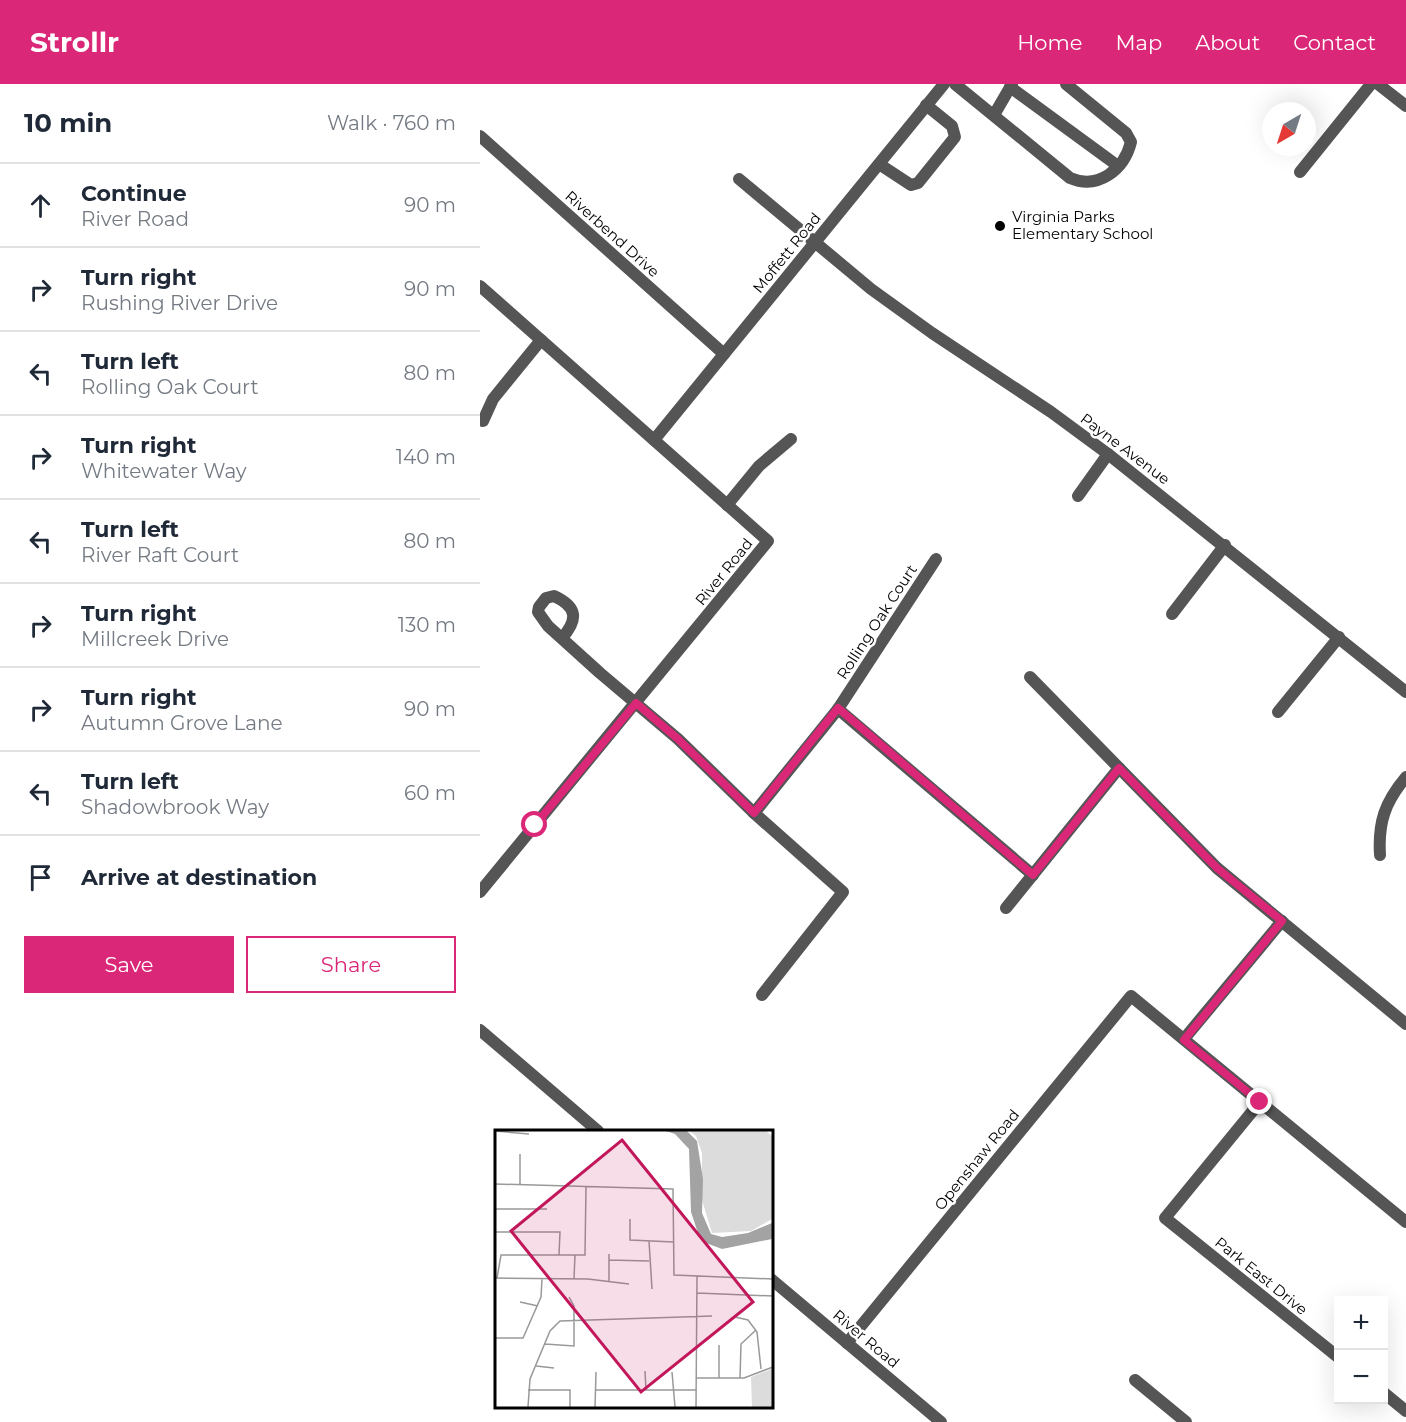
<!DOCTYPE html>
<meta charset="utf-8">
<style>
body{margin:0;font-family:Montserrat,sans-serif;background:#f6f6f7;color:#1f2937}
.controls{position:absolute;right:18px;bottom:18px;display:grid;overflow:hidden;border-radius:0px;box-shadow:0 6px 24px #0002}
.controls button{width:54px;height:54px;display:grid;place-items:center;padding:0;border:0;border-bottom:2px solid #e0e1e3;background:#fff;color:#1f2937;font:30px sans-serif}
.compass{position:absolute;left:782px;top:18px;width:54px;height:54px;border-radius:50%;background:#fff;box-shadow:0 6px 24px #0002;rotate:219deg}
.stop{position:absolute;width:18px;height:18px;margin:-14px;border:4px solid #db2777;border-radius:50%;background:#fff}
.stop.end{background:#db2777;border-color:#fff;box-shadow:0 2px 6px #0008}
.list{margin:0;padding:0;list-style:none}
h2{display:flex;justify-content:space-between;align-items:center;height:78px;margin:0;padding:0 24px;font-size:26px}
h2 small{font-size:20px;font-weight:400;color:#747a83}
.list li{display:grid;grid-template-columns:39px 1fr auto;gap:18px;align-items:center;box-sizing:border-box;height:84px;padding:0 24px;border-top:2px solid #e0e1e3}
.list b{display:block;font-size:22px;white-space:nowrap}
.list p{margin:0;font-size:20px;white-space:nowrap;color:#747a83}
.list em{font-size:20px;font-style:normal;color:#747a83}
.actions{display:flex;gap:12px;padding:18px 24px}
.actions a{flex:1;padding:14px 0;border:2px solid #db2777;border-radius:0px;text-align:center;font-size:21px;color:#db2777}
.actions .main{background:#db2777;color:#fff}
.icon{flex:none;width:33px;height:33px;fill:none;stroke:currentColor;stroke-width:2;stroke-linecap:round;stroke-linejoin:round}
.map{position:relative;flex:none;width:926px;height:1338px;overflow:hidden}
header{display:flex;align-items:center;gap:36px;box-sizing:border-box;height:84px;padding:0 30px;background:#db2777;color:#fff}
header strong{font-size:28px}
nav{display:flex;gap:33px;margin-inline-start:auto;font-size:21px}
main{display:flex}
aside{flex:1;background:#fff}
.map>svg:first-child{display:block}
.lines{fill:none;stroke-linecap:round;stroke-linejoin:round}
.minor{stroke:#555;stroke-width:12}
.route{stroke:#db2777;stroke-width:8}
.poi-dot{fill:#000;stroke:#fff;stroke-width:2}
.labels{text-anchor:middle;stroke-width:5;stroke-linejoin:round;paint-order:stroke}
.poi-label{font-size:15px;fill:#000;stroke:#fff;text-anchor:start}
.street-label{font-size:15px;fill:#000;stroke:#fff}
.inset-road{fill:none;stroke:#999;stroke-width:1.5}
.view{fill:#c2185b;fill-opacity:0.15;stroke:#c2185b;stroke-width:3}
.inset-edge{fill:none;stroke:#000;stroke-width:3}
</style>
<header>
<strong>Strollr</strong>
<nav><a>Home</a><a>Map</a><a>About</a><a>Contact</a></nav>
</header>
<main>
<aside>
<h2>10 min<small>Walk · 760 m</small></h2>
<ul class="list">
<li><svg class="icon" aria-label="ahead" viewBox="0 0 24 24"><path d="M12 20V5M6 11l6-6 6 6"/></svg><div><b>Continue</b><p>River Road</p></div><em>90 m</em></li>
<li><svg class="icon" aria-label="right" viewBox="0 0 24 24"><path d="M7 20v-9h11M14 6l5 5-5 5"/></svg><div><b>Turn right</b><p>Rushing River Drive</p></div><em>90 m</em></li>
<li><svg class="icon" aria-label="left" viewBox="0 0 24 24"><path d="M17 20v-9H6M10 6l-5 5 5 5"/></svg><div><b>Turn left</b><p>Rolling Oak Court</p></div><em>80 m</em></li>
<li><svg class="icon" aria-label="right" viewBox="0 0 24 24"><path d="M7 20v-9h11M14 6l5 5-5 5"/></svg><div><b>Turn right</b><p>Whitewater Way</p></div><em>140 m</em></li>
<li><svg class="icon" aria-label="left" viewBox="0 0 24 24"><path d="M17 20v-9H6M10 6l-5 5 5 5"/></svg><div><b>Turn left</b><p>River Raft Court</p></div><em>80 m</em></li>
<li><svg class="icon" aria-label="right" viewBox="0 0 24 24"><path d="M7 20v-9h11M14 6l5 5-5 5"/></svg><div><b>Turn right</b><p>Millcreek Drive</p></div><em>130 m</em></li>
<li><svg class="icon" aria-label="right" viewBox="0 0 24 24"><path d="M7 20v-9h11M14 6l5 5-5 5"/></svg><div><b>Turn right</b><p>Autumn Grove Lane</p></div><em>90 m</em></li>
<li><svg class="icon" aria-label="left" viewBox="0 0 24 24"><path d="M17 20v-9H6M10 6l-5 5 5 5"/></svg><div><b>Turn left</b><p>Shadowbrook Way</p></div><em>60 m</em></li>
<li><svg class="icon" aria-label="arrive" viewBox="0 0 24 24"><path d="M6 21V4h12l-3 4 3 4H6"/></svg><div><b>Arrive at destination</b></div></li>
</ul>
<div class="actions"><a class="main">Save</a><a>Share</a></div>
</aside>
<div class="map">
<svg width="926" height="1338" viewBox="0 0 926 1338">
<rect width="100%" height="100%" fill="#fff"/>
<g class="lines">
<!-- minor -->
<g class="minor">
<path d="M 475,0 L 590,94 C 618,106 644,86 651,58 L 646,49 L 586,0"/>
<polyline points="898,0 926,22"/>
<polyline points="530,3 638,82"/>
<polyline points="514,31 532,0"/>
<polyline points="0,52 244,270"/>
<polyline points="399,80 431,101 438,99 475,53 472,42 446,21"/>
<polyline points="820,88 891,0"/>
<polyline points="259,95 391,205 452,249 571,328 628,370 926,608"/>
<polyline points="0,202 288,457 0,808"/>
<polyline points="3,337 13,315 61,256"/>
<polyline points="174,356 464,0"/>
<polyline points="598,412 628,370"/>
<polyline points="247,421 279,382 311,355"/>
<polyline points="692,530 745,461"/>
<path d="M 82,554 C 98,536 98,523 74,512 L 66,514 L 59,523 L 58,528 L 68,542 L 120,589 L 198,655 L 274,729 L 363,808 L 282,911"/>
<polyline points="550,593 737,784 926,940"/>
<polyline points="358,625 553,791"/>
<polyline points="798,628 859,553"/>
<polyline points="274,729 358,625 456,475"/>
<path d="M 900,771 C 898,738 905,718 926,693"/>
<polyline points="526,824 639,684"/>
<polyline points="0,946 118,1047"/>
<polyline points="704,955 802,837"/>
<polyline points="780,1018 685,1134 858,1273"/>
<polyline points="291,1195 461,1338"/>
<polyline points="367,1259 651,912 926,1138"/>
<polyline points="655,1296 706,1338"/>
<polyline points="904,1309 926,1327"/>
</g>
</g>
<g class="lines">
<!-- route -->
<polyline class="route" points="55,741 156,619 198,655 274,729 358,624 553,791 639,684 737,784 802,837 704,956 780,1018"/>
</g>
<!-- markers -->
<circle class="poi-dot" cx="520" cy="142" r="6"/>
<g class="labels">
<!-- poi labels -->
<g class="poi-label">
<text x="532" y="138">Virginia Parks<tspan x="532" dy="17">Elementary School</tspan></text>
</g>
<!-- street labels -->
<g class="street-label">
<text transform="translate(132 150) rotate(42)" y="5">Riverbend Drive</text>
<text transform="translate(307 169) rotate(-51)" y="5">Moffett Road</text>
<text transform="translate(645 365) rotate(37)" y="5">Payne Avenue</text>
<text transform="translate(244 488) rotate(-51)" y="5">River Road</text>
<text transform="translate(397 538) rotate(-57)" y="5">Rolling Oak Court</text>
<text transform="translate(497 1076) rotate(-51)" y="5">Openshaw Road</text>
<text transform="translate(781 1192) rotate(39)" y="5">Park East Drive</text>
<text transform="translate(386 1255) rotate(40)" y="5">River Road</text>
</g>
</g>
<!-- overview -->
<g transform="translate(15 1046)">
<rect width="278" height="278" fill="#fff"/>
<path d="M 193,0 L 270,0 L 277,6 L 277,89 L 256,101 L 217,103 L 207,70 L 207,23 L 201,6 ZM 277,239 L 277,277 L 257,277 L 256,247 Z" fill="#dcdcdc"/>
<path d="M 168,0 L 191,0 L 202,11 L 208,49 L 207,83 L 216,104 L 227,107 L 253,103 L 277,93 L 277,109 L 227,119 L 211,113 L 203,103 L 196,82 L 194,19 L 180,4 Z" fill="#a3a3a3"/>
<path class="inset-road" d="M 0,1 L 34,4M 25,24 L 25,55M 0,54 L 178,59 L 179,145 L 278,149M 0,79 L 52,79M 135,89 L 135,110 L 179,112M 0,102 L 65,102 L 64,125M 154,111 L 157,159M 114,124 L 114,152M 114,130 L 154,131M 0,148 L 93,149 L 134,154M 2,148 L 6,125 L 90,125 L 91,56M 79,149 L 80,125M 202,163 L 278,166M 25,172 L 43,176M 240,187 L 253,190 L 262,202 L 266,239M 0,208 L 28,208 L 46,167 L 47,149M 50,214 L 79,216 L 79,176 L 74,167M 224,215 L 224,248M 41,236 L 59,238M 150,241 L 151,260M 177,242 L 180,277M 202,248 L 249,248 L 278,237M 245,248 L 246,214 L 261,200M 33,260 L 75,260 L 75,277M 101,260 L 201,260M 33,277 L 35,249 L 55,201 L 65,191 L 217,186M 100,277 L 101,242M 201,277 L 202,146"/>
<path class="view" d="M 127,10 L 258,172 L 146,262 L 16,101 Z"/>
<rect width="278" height="278" class="inset-edge"/>
</g>
</svg>
<div class="controls">
<button>+</button>
<button>−</button>
</div>
<svg class="compass" viewBox="-18 -18 36 36"><path d="M0-13l5 13h-10z" fill="#e53935"/><path d="M0 13l5-13h-10z" fill="#747a83"/></svg>
<div class="stop" style="left:55px;top:741px"></div>
<div class="stop end" style="left:780px;top:1018px"></div>
</div>
</main>
